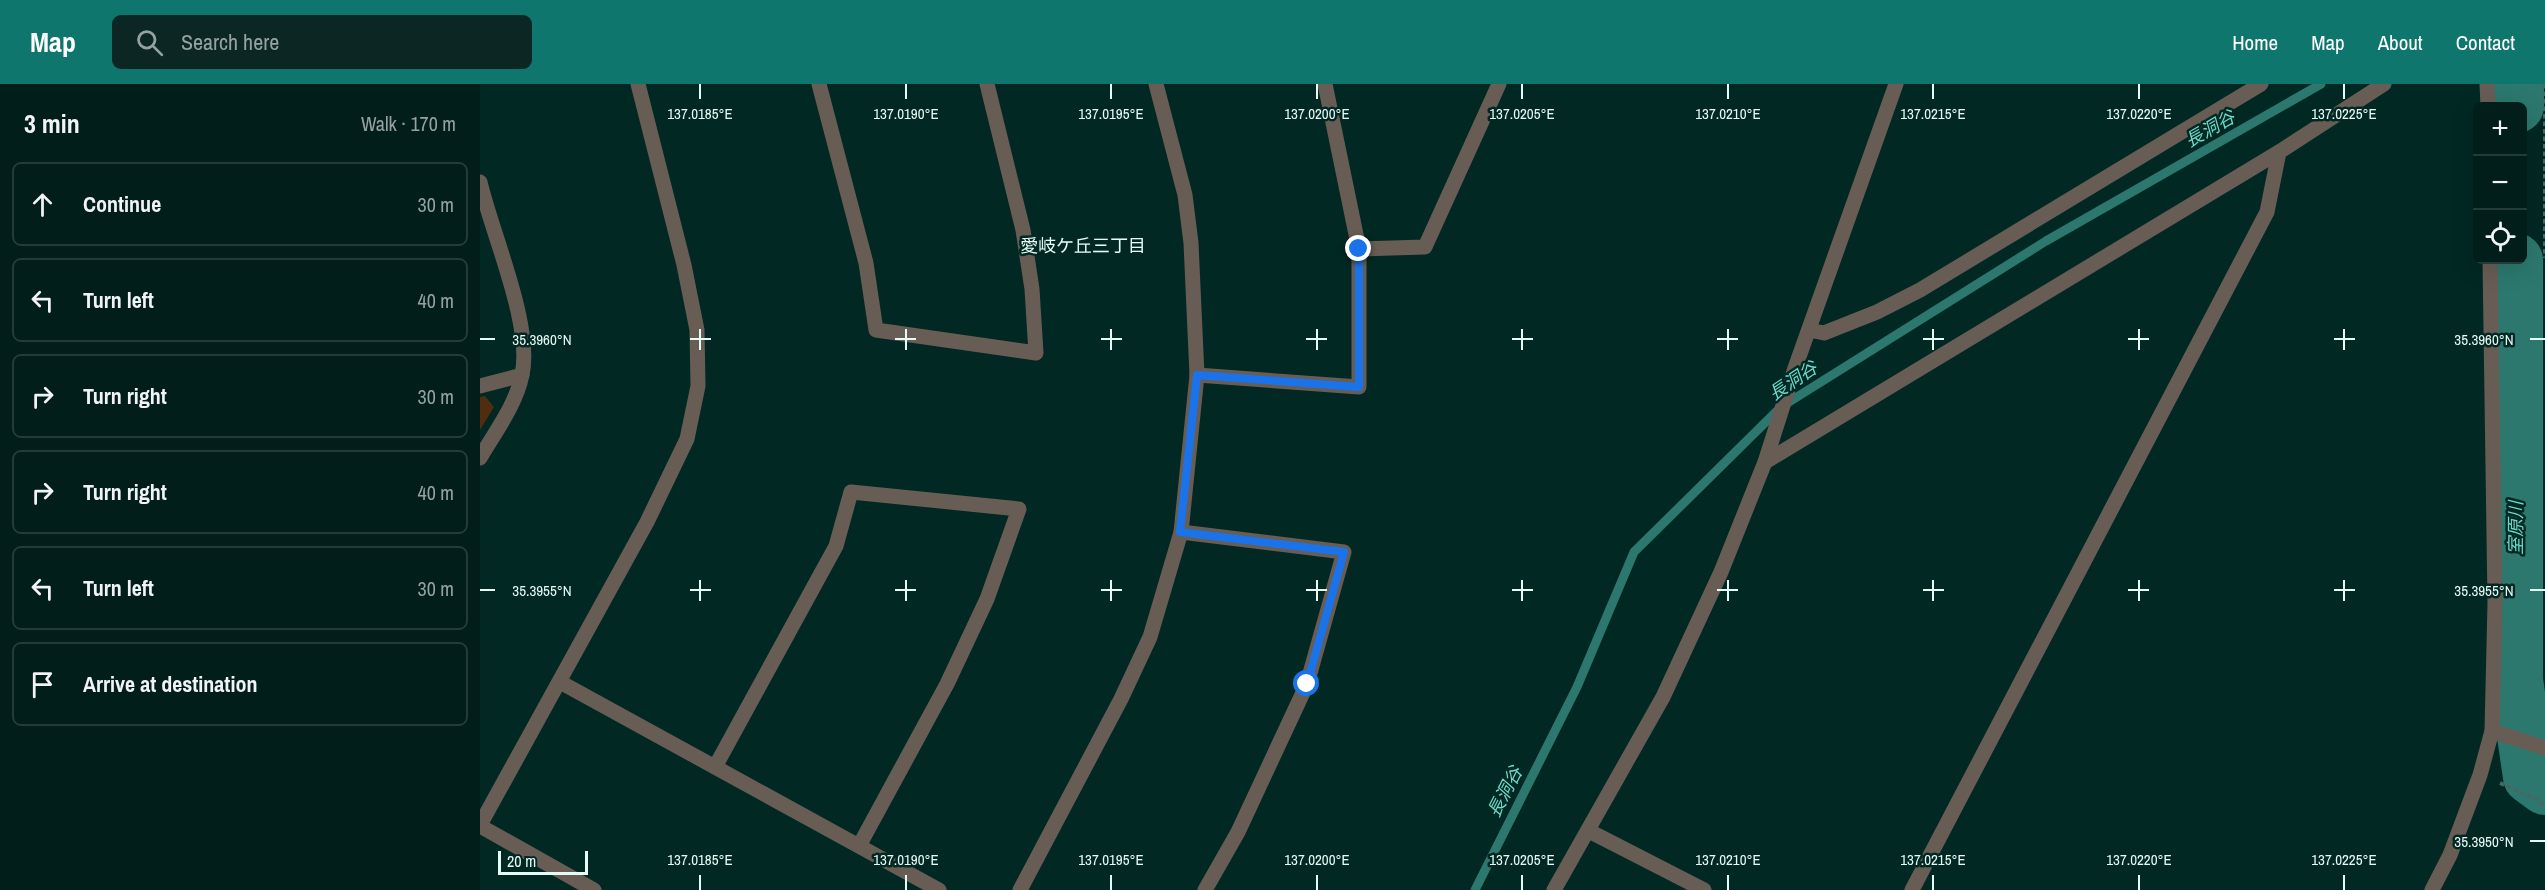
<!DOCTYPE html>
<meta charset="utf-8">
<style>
body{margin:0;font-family:"Archivo Narrow","Noto Sans JP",sans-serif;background:#0c2723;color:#f1f3f6}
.controls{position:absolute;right:18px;top:18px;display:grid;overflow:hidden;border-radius:9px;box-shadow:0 6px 24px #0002}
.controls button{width:54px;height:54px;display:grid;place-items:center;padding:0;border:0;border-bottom:2px solid #233c39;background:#021e1a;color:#f1f3f6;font:30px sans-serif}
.scale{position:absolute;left:18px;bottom:15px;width:90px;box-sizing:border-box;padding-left:6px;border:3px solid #e6faf6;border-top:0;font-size:16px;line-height:21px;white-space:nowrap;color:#e6faf6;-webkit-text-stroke:4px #022823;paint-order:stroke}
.stop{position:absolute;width:18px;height:18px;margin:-14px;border:4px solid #1a73e8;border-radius:50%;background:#fff}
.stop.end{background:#1a73e8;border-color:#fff;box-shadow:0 2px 6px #0008}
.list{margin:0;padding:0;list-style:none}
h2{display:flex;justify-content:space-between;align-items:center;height:78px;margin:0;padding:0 24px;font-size:26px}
h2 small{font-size:20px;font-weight:400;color:#96a2a2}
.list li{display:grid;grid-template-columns:39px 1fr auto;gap:18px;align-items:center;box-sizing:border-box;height:84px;margin:0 12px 12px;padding:0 12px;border:2px solid #233c39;border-radius:9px}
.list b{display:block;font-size:22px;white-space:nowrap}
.list em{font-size:20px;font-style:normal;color:#96a2a2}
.icon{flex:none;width:33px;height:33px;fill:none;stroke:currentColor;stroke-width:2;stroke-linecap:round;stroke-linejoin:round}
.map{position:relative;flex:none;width:2065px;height:806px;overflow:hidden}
header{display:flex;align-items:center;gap:36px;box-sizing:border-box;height:84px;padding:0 30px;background:#0f766e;color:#fff}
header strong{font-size:28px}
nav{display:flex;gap:33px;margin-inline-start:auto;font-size:21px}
.search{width:420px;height:54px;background:#0c2723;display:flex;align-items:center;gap:15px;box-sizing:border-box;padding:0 21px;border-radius:9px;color:#96a2a2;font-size:22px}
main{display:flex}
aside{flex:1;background:#021e1a}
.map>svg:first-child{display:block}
.green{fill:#512d10}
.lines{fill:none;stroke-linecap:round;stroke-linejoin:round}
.stream{stroke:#2c786e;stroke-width:9}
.river{stroke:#2c786e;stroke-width:54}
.path{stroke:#476763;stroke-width:4;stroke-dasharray:4.5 3;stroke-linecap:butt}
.minor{stroke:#685d55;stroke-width:15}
.route{stroke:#1a73e8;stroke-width:8}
.ticks{fill:none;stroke:#e6faf6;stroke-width:2}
.labels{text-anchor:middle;stroke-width:5;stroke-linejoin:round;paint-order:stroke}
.water-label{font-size:18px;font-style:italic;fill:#6bdbcb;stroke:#022823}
.neighbourhood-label{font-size:18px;fill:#e6faf6;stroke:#022823}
.ticks-label{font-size:15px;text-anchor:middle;fill:#e6faf6;stroke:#022823;stroke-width:5;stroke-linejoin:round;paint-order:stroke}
</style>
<header>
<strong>Map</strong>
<div class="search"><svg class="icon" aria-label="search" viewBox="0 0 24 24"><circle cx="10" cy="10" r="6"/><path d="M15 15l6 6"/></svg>Search here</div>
<nav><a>Home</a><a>Map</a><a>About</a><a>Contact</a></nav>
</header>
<main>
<aside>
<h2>3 min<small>Walk · 170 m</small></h2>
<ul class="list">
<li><svg class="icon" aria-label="ahead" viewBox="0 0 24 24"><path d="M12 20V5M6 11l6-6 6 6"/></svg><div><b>Continue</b></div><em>30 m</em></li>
<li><svg class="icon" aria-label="left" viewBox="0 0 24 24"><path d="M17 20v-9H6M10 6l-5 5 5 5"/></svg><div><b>Turn left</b></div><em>40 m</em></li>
<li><svg class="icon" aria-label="right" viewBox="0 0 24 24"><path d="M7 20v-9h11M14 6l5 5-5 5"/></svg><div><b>Turn right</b></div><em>30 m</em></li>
<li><svg class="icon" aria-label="right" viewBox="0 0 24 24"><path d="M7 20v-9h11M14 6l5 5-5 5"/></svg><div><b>Turn right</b></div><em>40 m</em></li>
<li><svg class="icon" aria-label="left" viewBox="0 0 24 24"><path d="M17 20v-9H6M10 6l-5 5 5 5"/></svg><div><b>Turn left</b></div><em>30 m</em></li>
<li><svg class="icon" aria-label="arrive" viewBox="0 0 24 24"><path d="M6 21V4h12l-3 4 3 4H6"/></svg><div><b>Arrive at destination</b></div></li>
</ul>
</aside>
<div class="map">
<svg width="2065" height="806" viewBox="0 0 2065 806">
<rect width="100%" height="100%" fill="#022823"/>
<!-- green -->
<polygon class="green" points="5,312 14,323 0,346 0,313"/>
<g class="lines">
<!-- stream -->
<polyline class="stream" points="995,806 1097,603 1154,468 1301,323 1566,157 1841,0"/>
<!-- river -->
<g class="river">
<polyline points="2037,22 2037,0"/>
<polyline points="2036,176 2036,596 2050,693 2065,704"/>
</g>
<!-- path -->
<g class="path">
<polyline points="2065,0 2065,174"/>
<polyline points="2020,699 2058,716 2065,722"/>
</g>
<!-- minor -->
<g class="minor">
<polyline points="339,0 386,179 396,246 556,269 552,205 543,146 507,0"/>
<polyline points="2007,0 2008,22"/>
<path d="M 0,98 C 12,150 53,241 42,291 C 36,321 15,348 0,374"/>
<polyline points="879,165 945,163 1019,0"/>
<polyline points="1329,246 1344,249 1397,228 1440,206 1781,0"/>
<polyline points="717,291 879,303 879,165 845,0"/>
<polyline points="0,302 42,291"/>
<polyline points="1285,378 1799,68"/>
<polyline points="701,448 864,468 827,600 758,748 725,806"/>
<polyline points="80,598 459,806"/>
<polyline points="2012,647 2065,664"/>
<polyline points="235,683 356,462 371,408 539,425 507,515 467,600 379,762"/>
<polyline points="0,741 167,438 207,355 218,302 217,246 204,181 158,0"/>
<polyline points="0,742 114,806"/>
<polyline points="1109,747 1224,806"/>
<polyline points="540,806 641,615 670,553 701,448 717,291 711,159 705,111 676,0"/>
<polyline points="1074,806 1183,613 1241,488 1285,378 1315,284 1416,0"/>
<polyline points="1432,806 1787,128 1799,68 1904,0"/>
<polyline points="1952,806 1970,771 2000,691 2012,647 2015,519 2010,176"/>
</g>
</g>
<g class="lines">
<!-- route -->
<polyline class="route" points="827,600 864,468 700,448 717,291 879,303 879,165"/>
</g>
<!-- ticks -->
<path class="ticks" d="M 220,0 L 220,15M 426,0 L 426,15M 631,0 L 631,15M 837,0 L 837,15M 1042,0 L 1042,15M 1248,0 L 1248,15M 1453,0 L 1453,15M 1659,0 L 1659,15M 1864,0 L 1864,15M 220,245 L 220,266M 426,245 L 426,266M 631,245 L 631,266M 837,245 L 837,266M 1042,245 L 1042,266M 1248,245 L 1248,266M 1453,245 L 1453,266M 1659,245 L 1659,266M 1864,245 L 1864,266M 0,255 L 15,255M 210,255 L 231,255M 415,255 L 436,255M 621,255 L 642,255M 826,255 L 847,255M 1032,255 L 1053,255M 1237,255 L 1258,255M 1443,255 L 1464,255M 1648,255 L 1669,255M 1854,255 L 1875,255M 2050,255 L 2065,255M 220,496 L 220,517M 426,496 L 426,517M 631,496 L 631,517M 837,496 L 837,517M 1042,496 L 1042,517M 1248,496 L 1248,517M 1453,496 L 1453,517M 1659,496 L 1659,517M 1864,496 L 1864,517M 0,506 L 15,506M 210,506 L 231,506M 415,506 L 436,506M 621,506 L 642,506M 826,506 L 847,506M 1032,506 L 1053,506M 1237,506 L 1258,506M 1443,506 L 1464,506M 1648,506 L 1669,506M 1854,506 L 1875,506M 2050,506 L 2065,506M 2050,757 L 2065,757M 220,791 L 220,806M 426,791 L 426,806M 631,791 L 631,806M 837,791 L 837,806M 1042,791 L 1042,806M 1248,791 L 1248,806M 1453,791 L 1453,806M 1659,791 L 1659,806M 1864,791 L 1864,806"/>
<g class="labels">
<!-- water labels -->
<g class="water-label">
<text transform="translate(1730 45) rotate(-30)" y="6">長洞谷</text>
<text transform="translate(1313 297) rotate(-34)" y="6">長洞谷</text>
<text transform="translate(2036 444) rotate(-90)" y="6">室原川</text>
<text transform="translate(1025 708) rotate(-63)" y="6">長洞谷</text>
</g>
<!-- neighbourhood labels -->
<g class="neighbourhood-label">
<text x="603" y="168">愛岐ケ丘三丁目</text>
</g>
</g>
<g class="ticks-label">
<text x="220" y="35">137.0185°E</text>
<text x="426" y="35">137.0190°E</text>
<text x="631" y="35">137.0195°E</text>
<text x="837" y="35">137.0200°E</text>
<text x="1042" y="35">137.0205°E</text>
<text x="1248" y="35">137.0210°E</text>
<text x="1453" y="35">137.0215°E</text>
<text x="1659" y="35">137.0220°E</text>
<text x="1864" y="35">137.0225°E</text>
<text x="62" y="261">35.3960°N</text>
<text x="2004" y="261">35.3960°N</text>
<text x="62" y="512">35.3955°N</text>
<text x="2004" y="512">35.3955°N</text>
<text x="2004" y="763">35.3950°N</text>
<text x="220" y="781">137.0185°E</text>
<text x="426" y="781">137.0190°E</text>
<text x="631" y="781">137.0195°E</text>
<text x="837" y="781">137.0200°E</text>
<text x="1042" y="781">137.0205°E</text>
<text x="1248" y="781">137.0210°E</text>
<text x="1453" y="781">137.0215°E</text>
<text x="1659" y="781">137.0220°E</text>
<text x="1864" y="781">137.0225°E</text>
</g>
</svg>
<div class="controls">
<button>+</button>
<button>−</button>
<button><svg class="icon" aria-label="locate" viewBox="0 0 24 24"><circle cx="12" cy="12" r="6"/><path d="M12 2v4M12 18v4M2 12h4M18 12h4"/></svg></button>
</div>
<div class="scale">20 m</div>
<div class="stop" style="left:827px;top:600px"></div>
<div class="stop end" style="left:879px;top:165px"></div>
</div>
</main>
